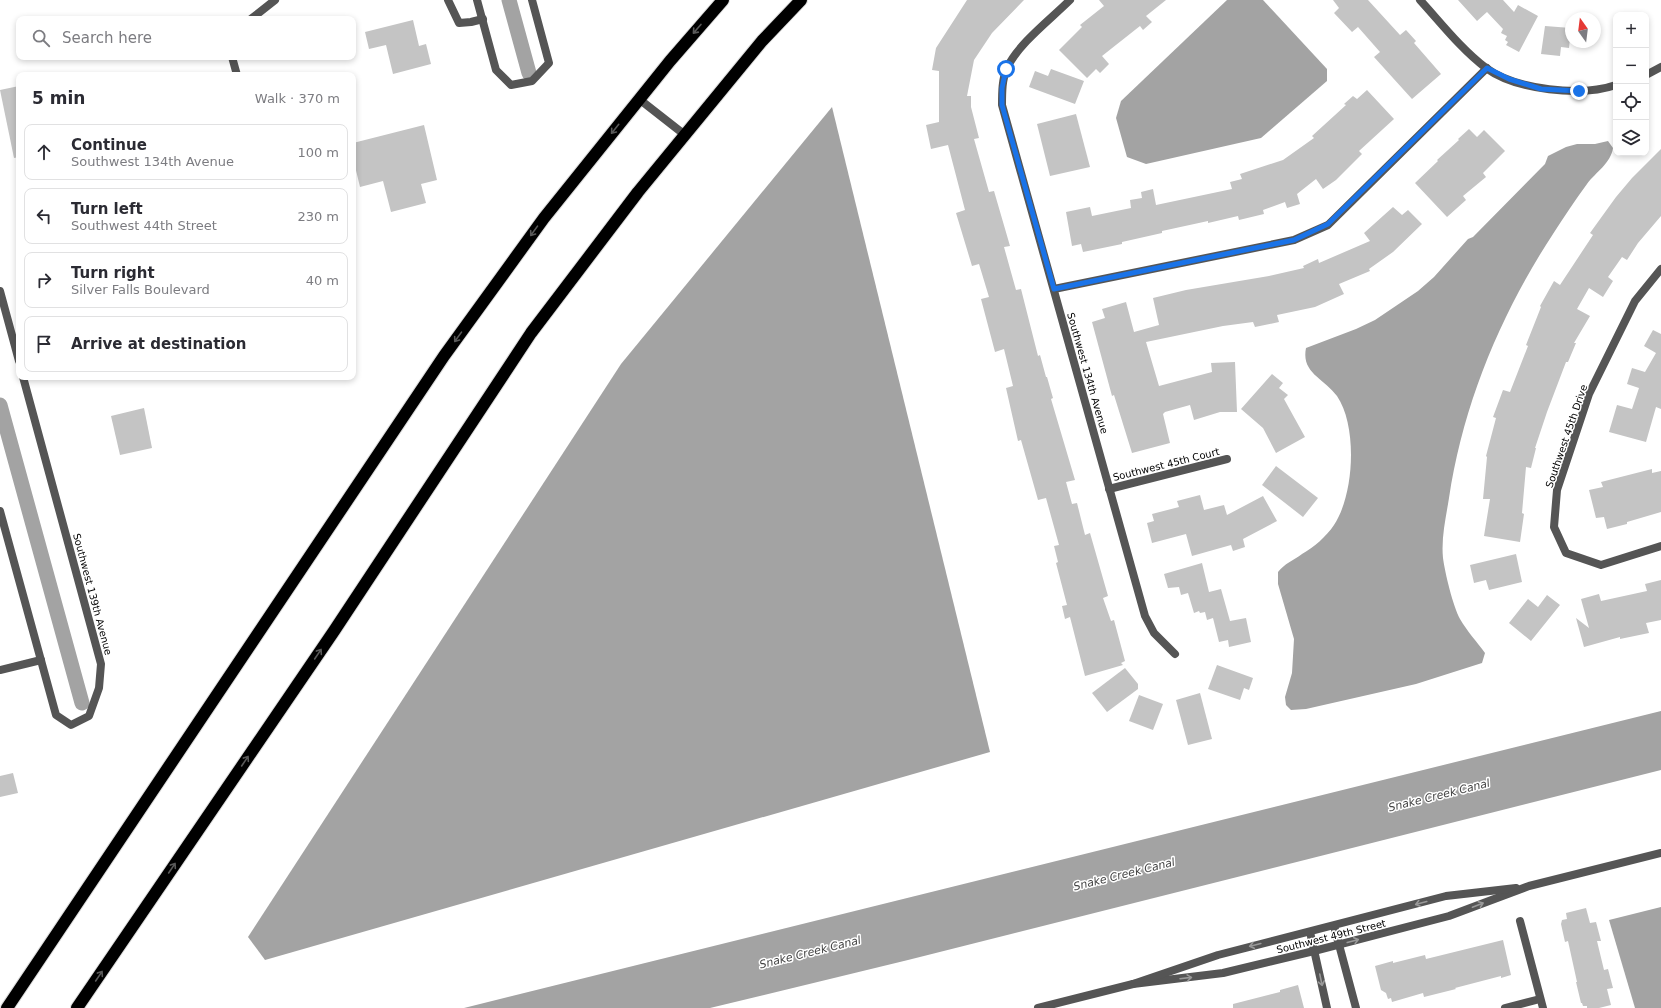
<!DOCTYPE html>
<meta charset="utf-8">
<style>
body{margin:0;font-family:"DejaVu Sans",sans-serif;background:#f2f2f3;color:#2b2b33}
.controls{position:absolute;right:12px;top:12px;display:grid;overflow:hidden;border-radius:8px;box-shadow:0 2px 6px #0003}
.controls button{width:36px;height:36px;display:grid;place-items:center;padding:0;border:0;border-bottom:1px solid #e1e1e2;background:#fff;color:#2b2b33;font:20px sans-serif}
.compass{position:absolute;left:1565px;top:12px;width:36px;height:36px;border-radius:50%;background:#fff;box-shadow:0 2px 6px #0003;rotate:346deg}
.stop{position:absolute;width:12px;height:12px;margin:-9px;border:3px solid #1a73e8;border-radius:50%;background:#fff}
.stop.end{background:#1a73e8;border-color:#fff;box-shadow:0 1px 4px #0008}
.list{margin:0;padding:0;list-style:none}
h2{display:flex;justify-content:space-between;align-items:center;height:52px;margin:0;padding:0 16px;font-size:17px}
h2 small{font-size:13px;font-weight:400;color:#7c7c81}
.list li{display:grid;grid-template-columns:26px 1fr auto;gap:12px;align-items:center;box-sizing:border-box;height:56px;margin:0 8px 8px;padding:0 8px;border:1px solid #e1e1e2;border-radius:8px}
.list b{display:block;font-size:15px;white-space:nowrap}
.list p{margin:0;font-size:13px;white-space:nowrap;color:#7c7c81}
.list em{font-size:13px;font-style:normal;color:#7c7c81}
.icon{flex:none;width:22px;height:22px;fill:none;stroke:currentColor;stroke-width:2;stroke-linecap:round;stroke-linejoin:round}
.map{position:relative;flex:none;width:1661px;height:1008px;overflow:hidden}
.search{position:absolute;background:#fff;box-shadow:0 2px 6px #0003;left:16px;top:16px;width:340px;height:44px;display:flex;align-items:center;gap:10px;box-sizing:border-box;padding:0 14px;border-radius:8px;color:#7c7c81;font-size:15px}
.panel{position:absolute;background:#fff;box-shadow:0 2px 6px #0003;left:16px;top:72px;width:340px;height:308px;border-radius:8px}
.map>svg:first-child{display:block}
.water{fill:#a3a3a3}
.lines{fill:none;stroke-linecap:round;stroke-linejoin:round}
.canal{stroke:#a3a3a3;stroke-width:15}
.building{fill:#c4c4c4}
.highway-casing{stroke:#dbdbdb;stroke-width:14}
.lane{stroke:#555;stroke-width:8}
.street{stroke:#555;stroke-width:8}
.highway{stroke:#000;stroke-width:12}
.oneway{stroke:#595959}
.oneway2{stroke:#999}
.route{stroke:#1a73e8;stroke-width:5}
.labels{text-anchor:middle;stroke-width:3;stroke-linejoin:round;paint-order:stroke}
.street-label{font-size:10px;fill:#000;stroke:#fff}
.water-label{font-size:11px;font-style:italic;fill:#444;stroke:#fff}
</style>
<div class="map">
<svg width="1661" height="1008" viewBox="0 0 1661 1008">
<rect width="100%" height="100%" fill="#fff"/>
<!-- water -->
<g class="water">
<polygon points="1227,0 1263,0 1327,69 1327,81 1261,138 1146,164 1127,157 1116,118 1121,101"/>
<polygon points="832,107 990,752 265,960 248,937 621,364"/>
<path d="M 1608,141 L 1613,148 C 1611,163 1596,172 1587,184 C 1575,200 1564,217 1553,234 C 1501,313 1463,404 1449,498 C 1446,517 1441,538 1443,558 C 1445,573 1453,606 1460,619 C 1467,631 1477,642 1485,653 L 1482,663 L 1416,684 L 1306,709 L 1291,710 L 1286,705 L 1285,697 L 1292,673 L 1294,639 L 1278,584 L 1278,572 C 1284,564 1294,560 1302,554 C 1314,547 1326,537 1334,525 C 1354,495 1358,427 1337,396 C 1324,378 1301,373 1306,348 L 1356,329 L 1375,320 L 1418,291 L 1434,277 L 1468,239 L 1473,237 L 1545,164 L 1548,156 L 1566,147 L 1577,144 L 1595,144 Z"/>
<polygon points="1661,711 1661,770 908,960 710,1008 464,1008"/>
<polygon points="1661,907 1661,1008 1635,1008 1609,920"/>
</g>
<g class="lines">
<!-- canal -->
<g class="canal">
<polyline points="509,0 529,73"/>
<polyline points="0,405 82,703"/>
</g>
</g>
<!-- building -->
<g class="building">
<polygon points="967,0 1024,0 992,33 974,60 967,96 971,96 971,107 979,138 974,139 989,192 994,191 1010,246 1004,247 1016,290 1021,289 1038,356 1040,355 1046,377 1047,377 1053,398 1051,399 1075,480 1066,482 1072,504 1077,503 1085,535 1090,533 1108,596 1103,598 1111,621 1114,620 1125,661 1121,663 1123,665 1085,676 1070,617 1065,619 1062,606 1067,605 1056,563 1058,562 1054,546 1059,545 1046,498 1038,500 1021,440 1018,441 1006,388 1013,386 1004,349 995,352 981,299 989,297 979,264 972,266 956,213 965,210 948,145 931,149 926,125 939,122 939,71 932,70 936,48"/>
<polygon points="1099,0 1166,0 1146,16 1152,22 1143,30 1140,26 1102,56 1109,64 1100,73 1096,69 1087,78 1059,50 1082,27 1080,25 1104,6"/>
<polygon points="1333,0 1368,0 1400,35 1406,30 1416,41 1414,43 1441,74 1412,99 1374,57 1380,52 1358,27 1352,32 1334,13 1339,8"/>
<polygon points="1458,0 1503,0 1514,12 1518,5 1538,16 1519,52 1506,45 1508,42 1505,40 1507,36 1501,33 1503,29 1487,12 1477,21"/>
<polygon points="413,20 419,46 426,44 431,64 393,74 386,45 369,49 365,32"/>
<polygon points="1545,26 1571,28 1569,48 1561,47 1560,56 1541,54"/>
<polygon points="1051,69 1084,81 1075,104 1029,87 1035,71 1048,76"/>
<polygon points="19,86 19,157 14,158 0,90"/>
<polygon points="1367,90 1394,119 1359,151 1362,154 1336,180 1323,189 1316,179 1297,194 1300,204 1287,208 1285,202 1263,210 1264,214 1239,220 1238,216 1208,223 1208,221 1162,231 1162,233 1122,242 1122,244 1083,252 1081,244 1072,246 1066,212 1090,207 1092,216 1131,208 1130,200 1142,198 1141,192 1153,189 1156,205 1232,189 1230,182 1242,179 1240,174 1283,160 1314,138 1312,136 1346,105 1344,104 1353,96 1357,99"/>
<polygon points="1076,114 1090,167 1050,176 1037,124"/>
<polygon points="424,125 437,180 421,184 426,203 391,212 383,181 360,187 353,158 353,143"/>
<polygon points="1469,129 1477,137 1484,130 1505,151 1483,173 1486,177 1463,196 1466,200 1447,217 1415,183 1438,161 1437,160 1459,140 1458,139"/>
<polygon points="1661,149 1661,216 1638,243 1627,260 1622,257 1608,277 1613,281 1603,297 1589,288 1577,309 1590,316 1574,343 1576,343 1568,362 1566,362 1547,412 1535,448 1536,448 1531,468 1526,467 1522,513 1524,514 1520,542 1484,536 1490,499 1483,499 1487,457 1486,456 1496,418 1493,417 1503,390 1510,392 1528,346 1526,345 1541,307 1540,306 1554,281 1560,285 1593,235 1590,233 1616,197 1632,178"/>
<polygon points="1393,207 1402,215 1408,210 1422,224 1393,252 1369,269 1370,271 1339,284 1344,294 1315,307 1277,315 1279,322 1255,327 1253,322 1223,326 1146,342 1159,386 1212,372 1211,363 1235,362 1237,412 1220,412 1194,420 1190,405 1165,412 1163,414 1170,443 1132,453 1114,395 1112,396 1092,322 1105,318 1102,309 1126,302 1134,332 1159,325 1153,298 1186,290 1269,276 1304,268 1303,266 1318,259 1319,263 1370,241 1364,233"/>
<polygon points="1653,330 1661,334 1661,409 1656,407 1646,442 1609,432 1617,405 1632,409 1639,388 1627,384 1632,368 1645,372 1656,353 1644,346"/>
<polygon points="1272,374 1283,383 1279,388 1288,395 1284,399 1305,437 1276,453 1263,428 1241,409"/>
<polygon points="144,408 152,448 120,455 111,416"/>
<polygon points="1276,466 1318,498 1303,517 1262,485"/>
<polygon points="1652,469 1652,473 1661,471 1661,512 1627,522 1627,524 1607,529 1604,517 1596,518 1589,490 1603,487 1601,482"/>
<polygon points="1200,495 1204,510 1224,505 1227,515 1263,496 1277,521 1243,539 1245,547 1233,551 1231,545 1192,556 1186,534 1152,543 1147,523 1154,521 1152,514 1179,507 1177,501"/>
<polygon points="1516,554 1522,582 1489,590 1486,580 1474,583 1470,565"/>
<polygon points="1202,563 1209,592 1221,589 1230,621 1246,618 1251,642 1229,647 1228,640 1219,642 1213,618 1207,620 1205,612 1200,613 1199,611 1194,613 1188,593 1181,595 1179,587 1168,588 1164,574"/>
<polygon points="1661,580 1661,620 1646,623 1649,633 1620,639 1620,637 1584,647 1576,618 1589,628 1581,599 1599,594 1601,601 1647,591 1645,584"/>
<polygon points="1547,595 1560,605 1531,641 1509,623 1528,599 1538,607"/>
<polygon points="1217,665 1253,678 1249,690 1244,688 1240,700 1208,689"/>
<polygon points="1125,668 1138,684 1138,689 1107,712 1092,693"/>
<polygon points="1200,693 1212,739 1188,745 1176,700"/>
<polygon points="1139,695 1163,704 1153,730 1129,721"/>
<polygon points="13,773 18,793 0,797 0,776"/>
<polygon points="1586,908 1590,923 1596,922 1601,941 1597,941 1604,970 1608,969 1613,988 1607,989 1611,1005 1599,1008 1587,1008 1587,1006 1583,1006 1582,1003 1581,1003 1576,982 1577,982 1568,941 1565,942 1561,924 1562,920 1567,919 1566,913"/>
<polygon points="1503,940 1511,975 1501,978 1501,976 1455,988 1456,989 1424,997 1423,993 1392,1002 1391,998 1388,999 1386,993 1381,990 1375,966 1393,961 1393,963 1425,955 1426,959"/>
<polygon points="1298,985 1304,1008 1233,1008 1233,1004 1280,992 1280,990"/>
</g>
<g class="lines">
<!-- highway casing -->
<g class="highway-casing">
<g id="highway">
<polyline points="7,1008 444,356 544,218 670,61 723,0"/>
<polyline points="77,1008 334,631 531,333 638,192 762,41 801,0"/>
</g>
</g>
<!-- lane -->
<g class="lane">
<polyline points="448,0 459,23 471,22 483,19"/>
<polyline points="251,19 275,0"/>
<polyline points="232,57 237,75"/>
<polyline points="639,99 685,135"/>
<polyline points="0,670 41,660"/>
</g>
<!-- street -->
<g class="street">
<polyline points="477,0 496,70 511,85 532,81 549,63 532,0"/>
<path d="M 1070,0 C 1051,19 1018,44 1007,68 C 1002,79 1002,93 1002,105 L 1145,616 L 1154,633 L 1175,654"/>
<path d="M 1420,0 C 1441,23 1461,49 1486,68 C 1516,90 1581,97 1616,85"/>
<polyline points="1646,75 1661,67"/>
<polyline points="1661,269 1635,301 1589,394 1557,490 1554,527 1566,553 1601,565 1661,546"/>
<polyline points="1054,289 1294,240 1328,225 1487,68"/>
<polyline points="0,291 19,361"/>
<polyline points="1109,489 1227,459"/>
<polyline points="0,511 56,715 71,725 89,716 99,688 101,664 23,377"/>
<polyline points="1520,921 1543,1008"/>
<polyline points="1334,926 1356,1008"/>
<polyline points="1310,932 1327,1008"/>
<polyline points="1133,984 1223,973 1314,951 1449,916 1529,886 1661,853"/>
<polyline points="1038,1008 1133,984 1218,955 1446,896 1516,888"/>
<polyline points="1505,1008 1540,999"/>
</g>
<!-- highway -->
<use href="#highway" class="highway"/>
</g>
<!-- one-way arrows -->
<defs><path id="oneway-shaft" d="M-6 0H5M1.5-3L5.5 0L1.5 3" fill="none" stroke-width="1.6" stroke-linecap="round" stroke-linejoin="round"/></defs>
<g class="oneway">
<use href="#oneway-shaft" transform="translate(697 29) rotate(131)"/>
<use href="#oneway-shaft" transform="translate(615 129) rotate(129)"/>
<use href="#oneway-shaft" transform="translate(534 231) rotate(126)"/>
<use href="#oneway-shaft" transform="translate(458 337) rotate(126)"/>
<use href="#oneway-shaft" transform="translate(318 654) rotate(-56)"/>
<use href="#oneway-shaft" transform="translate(245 761) rotate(-56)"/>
<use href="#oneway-shaft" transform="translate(172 868) rotate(-56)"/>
<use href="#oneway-shaft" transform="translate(99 976) rotate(-56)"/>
</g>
<g class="oneway2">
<use href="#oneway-shaft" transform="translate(1421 903) rotate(165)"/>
<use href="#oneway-shaft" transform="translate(1478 905) rotate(-21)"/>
<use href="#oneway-shaft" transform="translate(1353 941) rotate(-15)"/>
<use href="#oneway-shaft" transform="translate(1255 945) rotate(166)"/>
<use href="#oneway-shaft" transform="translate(1186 978) rotate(-7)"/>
<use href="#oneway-shaft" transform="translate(1321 980) rotate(78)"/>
</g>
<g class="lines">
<!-- route -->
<polyline class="route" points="1006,69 1002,88 1002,105 1054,289 1294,240 1328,224 1487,68 1509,79 1541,89 1579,91"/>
</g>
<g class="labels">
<!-- street labels -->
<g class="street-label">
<text transform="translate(1088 373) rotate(74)" y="4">Southwest 134th Avenue</text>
<text transform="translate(1566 436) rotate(-71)" y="4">Southwest 45th Drive</text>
<text transform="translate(1166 464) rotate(-14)" y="4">Southwest 45th Court</text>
<text transform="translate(93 594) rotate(75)" y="4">Southwest 139th Avenue</text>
<text transform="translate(1331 936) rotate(-14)" y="4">Southwest 49th Street</text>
</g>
<!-- water labels -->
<g class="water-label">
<text transform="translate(1439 795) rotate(-14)" y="4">Snake Creek Canal</text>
<text transform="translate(1124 874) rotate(-14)" y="4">Snake Creek Canal</text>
<text transform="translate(810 952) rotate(-14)" y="4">Snake Creek Canal</text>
</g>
</g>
</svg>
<div class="controls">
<button>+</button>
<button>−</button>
<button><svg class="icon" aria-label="locate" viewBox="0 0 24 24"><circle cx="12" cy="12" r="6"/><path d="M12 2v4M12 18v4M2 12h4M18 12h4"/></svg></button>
<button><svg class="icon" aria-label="layers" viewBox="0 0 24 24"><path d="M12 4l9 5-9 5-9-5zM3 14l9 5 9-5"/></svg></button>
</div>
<svg class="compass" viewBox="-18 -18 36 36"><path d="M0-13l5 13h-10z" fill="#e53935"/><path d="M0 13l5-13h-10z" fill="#7c7c81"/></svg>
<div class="stop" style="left:1006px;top:69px"></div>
<div class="stop end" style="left:1579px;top:91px"></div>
<div class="search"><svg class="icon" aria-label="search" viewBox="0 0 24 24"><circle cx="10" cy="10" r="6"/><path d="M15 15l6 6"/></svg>Search here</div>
<section class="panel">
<h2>5 min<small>Walk · 370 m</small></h2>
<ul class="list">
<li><svg class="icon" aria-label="ahead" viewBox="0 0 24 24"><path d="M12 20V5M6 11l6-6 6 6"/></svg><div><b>Continue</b><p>Southwest 134th Avenue</p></div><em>100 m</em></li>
<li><svg class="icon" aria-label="left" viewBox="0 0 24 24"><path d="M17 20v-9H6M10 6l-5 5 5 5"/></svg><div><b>Turn left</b><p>Southwest 44th Street</p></div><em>230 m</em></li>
<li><svg class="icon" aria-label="right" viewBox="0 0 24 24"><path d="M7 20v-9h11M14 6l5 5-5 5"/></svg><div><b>Turn right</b><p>Silver Falls Boulevard</p></div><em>40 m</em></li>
<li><svg class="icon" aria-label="arrive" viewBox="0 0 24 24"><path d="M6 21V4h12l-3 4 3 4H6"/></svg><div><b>Arrive at destination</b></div></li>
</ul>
</section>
</div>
